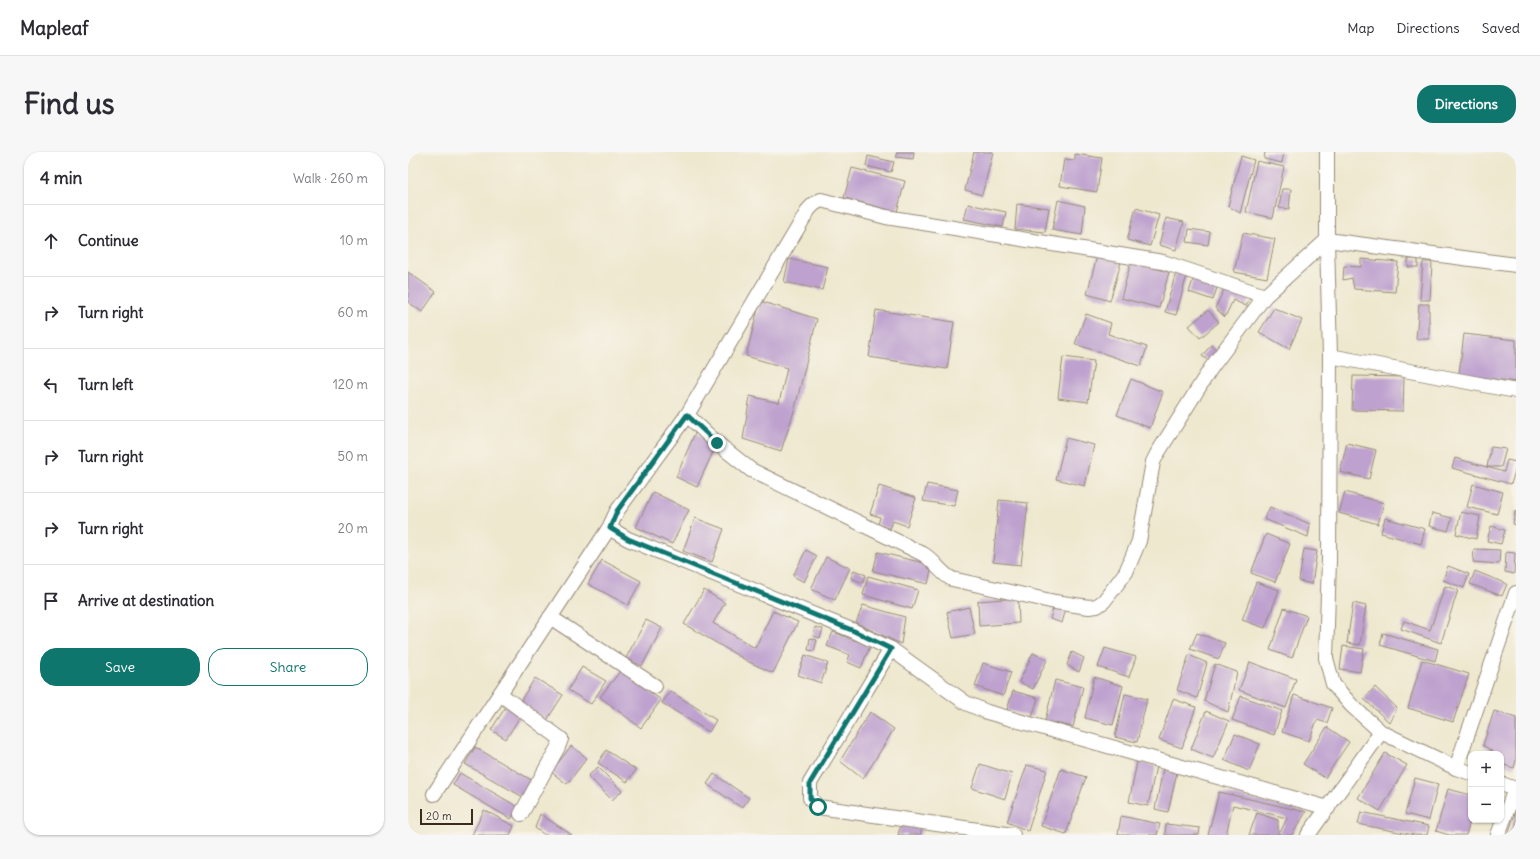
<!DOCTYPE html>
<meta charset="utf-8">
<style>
body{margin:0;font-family:Delius,sans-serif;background:#f7f7f7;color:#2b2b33}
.controls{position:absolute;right:12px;bottom:12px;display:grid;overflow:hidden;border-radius:8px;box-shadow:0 1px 3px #0004}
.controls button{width:36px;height:36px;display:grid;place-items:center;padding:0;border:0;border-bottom:1px solid #e1e1e2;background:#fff;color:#2b2b33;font:20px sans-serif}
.scale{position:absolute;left:12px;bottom:10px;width:53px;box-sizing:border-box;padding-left:4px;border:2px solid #3b2a1e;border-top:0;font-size:11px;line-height:14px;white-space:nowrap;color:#3b2a1e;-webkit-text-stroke:3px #f7f3e8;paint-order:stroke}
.stop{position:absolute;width:12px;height:12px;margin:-9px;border:3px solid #0f766e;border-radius:50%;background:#fff}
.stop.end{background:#0f766e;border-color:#fff;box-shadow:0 1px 4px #0008}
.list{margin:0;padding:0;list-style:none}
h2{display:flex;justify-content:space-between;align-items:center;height:52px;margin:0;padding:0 16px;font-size:17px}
h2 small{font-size:13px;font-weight:400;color:#7c7c81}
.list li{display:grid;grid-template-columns:26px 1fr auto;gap:12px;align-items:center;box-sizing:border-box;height:72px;padding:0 16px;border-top:1px solid #e1e1e2}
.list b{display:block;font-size:15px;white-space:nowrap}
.list em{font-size:13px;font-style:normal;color:#7c7c81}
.actions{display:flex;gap:8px;padding:12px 16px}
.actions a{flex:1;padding:9px 0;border:1px solid #0f766e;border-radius:16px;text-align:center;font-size:14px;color:#0f766e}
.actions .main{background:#0f766e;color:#fff}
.icon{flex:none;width:22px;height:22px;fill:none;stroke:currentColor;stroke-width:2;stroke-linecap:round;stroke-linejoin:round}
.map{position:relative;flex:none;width:1108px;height:683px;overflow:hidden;border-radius:16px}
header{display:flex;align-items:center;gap:24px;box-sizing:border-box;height:56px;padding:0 20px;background:#fff;border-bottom:1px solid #e1e1e2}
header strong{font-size:19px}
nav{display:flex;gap:22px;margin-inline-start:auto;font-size:14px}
.intro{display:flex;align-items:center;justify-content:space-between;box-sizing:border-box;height:96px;padding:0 24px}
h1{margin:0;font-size:28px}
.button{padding:10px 18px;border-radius:16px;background:#0f766e;color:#fff;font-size:14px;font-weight:700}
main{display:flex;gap:24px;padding:0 24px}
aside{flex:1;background:#fff;border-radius:16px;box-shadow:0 1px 3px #0004}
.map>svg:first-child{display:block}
.building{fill:#bea1cf}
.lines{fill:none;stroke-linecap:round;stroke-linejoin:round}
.minor-casing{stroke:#948976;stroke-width:16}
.minor{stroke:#fff;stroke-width:14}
.route{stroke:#0f766e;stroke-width:5}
</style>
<header>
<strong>Mapleaf</strong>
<nav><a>Map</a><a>Directions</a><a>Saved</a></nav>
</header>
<div class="intro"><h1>Find us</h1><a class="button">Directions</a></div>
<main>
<aside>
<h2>4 min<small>Walk · 260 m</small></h2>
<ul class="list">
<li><svg class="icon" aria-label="ahead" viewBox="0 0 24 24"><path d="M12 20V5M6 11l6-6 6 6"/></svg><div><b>Continue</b></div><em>10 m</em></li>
<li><svg class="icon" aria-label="right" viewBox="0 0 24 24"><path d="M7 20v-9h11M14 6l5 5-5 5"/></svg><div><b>Turn right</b></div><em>60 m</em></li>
<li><svg class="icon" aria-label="left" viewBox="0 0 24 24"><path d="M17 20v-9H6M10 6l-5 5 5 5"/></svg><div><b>Turn left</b></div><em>120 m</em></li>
<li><svg class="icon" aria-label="right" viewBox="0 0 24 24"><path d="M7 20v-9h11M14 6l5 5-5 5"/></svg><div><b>Turn right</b></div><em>50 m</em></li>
<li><svg class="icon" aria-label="right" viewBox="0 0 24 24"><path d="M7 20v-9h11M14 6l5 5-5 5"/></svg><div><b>Turn right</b></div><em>20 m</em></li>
<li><svg class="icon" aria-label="arrive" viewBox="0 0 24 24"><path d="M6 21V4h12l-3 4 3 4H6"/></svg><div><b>Arrive at destination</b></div></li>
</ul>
<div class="actions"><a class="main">Save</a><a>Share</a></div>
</aside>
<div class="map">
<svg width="1108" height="683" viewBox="0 0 1108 683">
<rect width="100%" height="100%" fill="#f7f3e8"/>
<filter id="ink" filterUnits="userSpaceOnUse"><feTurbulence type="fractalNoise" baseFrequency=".025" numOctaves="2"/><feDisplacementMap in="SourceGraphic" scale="8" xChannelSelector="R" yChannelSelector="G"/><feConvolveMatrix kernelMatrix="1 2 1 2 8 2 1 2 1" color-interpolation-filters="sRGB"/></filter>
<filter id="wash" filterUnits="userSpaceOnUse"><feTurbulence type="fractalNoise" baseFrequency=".012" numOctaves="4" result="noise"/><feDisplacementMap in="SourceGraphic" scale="16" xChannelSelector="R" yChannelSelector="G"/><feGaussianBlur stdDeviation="0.9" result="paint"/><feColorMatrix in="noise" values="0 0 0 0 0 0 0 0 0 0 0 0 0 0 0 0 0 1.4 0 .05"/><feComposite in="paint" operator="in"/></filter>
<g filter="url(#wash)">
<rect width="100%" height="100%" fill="#eee8cf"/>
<g id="blocks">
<!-- building -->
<g class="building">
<polygon points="489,0 506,0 505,7 488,5"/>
<polygon points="566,0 585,0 574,43 557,38"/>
<polygon points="857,0 876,0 874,11 856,7"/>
<polygon points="667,2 694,6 689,40 652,34 656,7 667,8"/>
<polygon points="460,4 486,10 483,20 458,14"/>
<polygon points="833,4 846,8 832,61 820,54"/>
<polygon points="849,9 876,15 865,66 838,60"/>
<polygon points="444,16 497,29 489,60 436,46"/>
<polygon points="874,37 883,37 881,57 871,56"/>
<polygon points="650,48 677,54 674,83 644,78"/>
<polygon points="560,52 598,60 595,75 556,67"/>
<polygon points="609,52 641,56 637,80 607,77"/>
<polygon points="728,56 751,63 742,94 719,88"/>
<polygon points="758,66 776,70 768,98 751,93"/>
<polygon points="781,77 802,80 800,93 779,90"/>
<polygon points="835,81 867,87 859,126 826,120"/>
<polygon points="689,104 713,110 702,149 679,142"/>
<polygon points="381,107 420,115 414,138 376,130"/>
<polygon points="953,107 990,110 987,140 946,137 944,126 935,128 936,114 953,115"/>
<rect x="1000" y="107" width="10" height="8"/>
<polygon points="723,110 761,120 751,156 713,146"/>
<polygon points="1015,110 1023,110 1024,112 1022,148 1012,148"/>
<polygon points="0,120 28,140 14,160 0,150"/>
<polygon points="768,120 779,123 768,163 757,160"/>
<polygon points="786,125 810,133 805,148 781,140"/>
<polygon points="818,134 842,146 838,154 825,148 817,165 807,156"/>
<polygon points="352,149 409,167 387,256 373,299 335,287 342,244 371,251 379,216 338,204"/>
<polygon points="1011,152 1021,152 1021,187 1008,187"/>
<polygon points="866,156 894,168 881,197 851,180"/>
<polygon points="468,158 546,170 539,217 461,205"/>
<polygon points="800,158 811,170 792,186 781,174"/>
<polygon points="678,162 703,171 700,182 739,195 733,214 667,192"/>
<polygon points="1056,182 1108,188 1108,230 1051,222"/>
<polygon points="803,193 810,199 802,210 794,204"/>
<polygon points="655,205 686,209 680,250 650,246"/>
<polygon points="945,224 996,225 995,259 944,258"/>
<polygon points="723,227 755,240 742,276 709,263"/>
<polygon points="287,281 309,291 289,335 268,325"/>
<polygon points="658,286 686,293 677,334 648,327"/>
<polygon points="939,291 968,298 961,327 932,320"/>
<polygon points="1083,295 1098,297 1093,315 1079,315"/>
<polygon points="1047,306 1096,320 1099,308 1108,310 1108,316 1103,332 1044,316"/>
<polygon points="519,332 550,338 546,354 515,349"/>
<polygon points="1065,332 1095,340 1089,362 1059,355"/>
<polygon points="471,334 508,346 499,374 485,369 482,377 470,373 472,365 462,362"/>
<polygon points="245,340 281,358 264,392 228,375"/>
<polygon points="937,340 976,351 970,372 931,361"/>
<polygon points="591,348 620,351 613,413 585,410"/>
<polygon points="862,355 902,372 900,385 856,367"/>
<polygon points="1107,359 1108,359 1108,373 1105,372"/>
<polygon points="1053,360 1072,364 1068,387 1048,382"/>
<polygon points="1024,361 1044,366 1040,379 1021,374"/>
<polygon points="287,366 316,377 304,410 275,399"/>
<polygon points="977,366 1017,377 1013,392 973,381"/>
<polygon points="1083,374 1097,378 1093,392 1079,389"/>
<polygon points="858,382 882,392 867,430 843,421"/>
<polygon points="896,397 909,399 904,432 891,429"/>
<polygon points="1066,397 1092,398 1091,412 1065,410"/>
<polygon points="398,398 409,404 396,430 385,424"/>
<polygon points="470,400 524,413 520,432 465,419"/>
<polygon points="1098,400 1107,401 1106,422 1097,420"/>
<polygon points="418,405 442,416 427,448 403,437"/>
<polygon points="194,408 233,429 220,453 180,432"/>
<polygon points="1040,414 1061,422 1056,436 1035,428"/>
<polygon points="446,418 458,423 455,431 443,426"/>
<polygon points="1067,419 1099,432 1094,444 1062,432"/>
<polygon points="460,424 510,438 504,457 455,443"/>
<polygon points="848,430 871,438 857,476 834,468"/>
<polygon points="1037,434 1050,438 1033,491 993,477 996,469 1022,478"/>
<polygon points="296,438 317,451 305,471 347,496 365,459 390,470 365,521 341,510 276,472"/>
<polygon points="610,446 611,471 571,474 570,449"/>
<polygon points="647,450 659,453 654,471 642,467"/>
<polygon points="945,451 958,454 952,493 939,491"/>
<polygon points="455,453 497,465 493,492 448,471"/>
<polygon points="561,455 567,482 545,486 539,460"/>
<polygon points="876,456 899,464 884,506 862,498"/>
<polygon points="238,468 254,476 234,514 218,506"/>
<polygon points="407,475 415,477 412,486 405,484"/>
<polygon points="425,480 462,494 453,516 439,510 442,503 419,494"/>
<polygon points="789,481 817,491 811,507 782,497"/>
<polygon points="975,481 1030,497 1027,509 972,493"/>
<polygon points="402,486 409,488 406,499 400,498"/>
<polygon points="935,494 956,497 952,520 932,517"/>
<polygon points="697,496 728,505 721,525 690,515"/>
<polygon points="664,500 676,506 671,520 659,513"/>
<polygon points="625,501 639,508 625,537 611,530"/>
<polygon points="397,503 420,511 413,531 390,523"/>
<polygon points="781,503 799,511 789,546 769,538"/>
<polygon points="1014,508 1061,522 1045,570 1000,556"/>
<polygon points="842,510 888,527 878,556 831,538"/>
<polygon points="575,511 603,520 595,544 567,534"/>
<polygon points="807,512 829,520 820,560 796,549"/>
<polygon points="174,515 198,529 183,552 160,538"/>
<polygon points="213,518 253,548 233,576 192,545"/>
<polygon points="686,525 715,534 705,573 677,566"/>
<polygon points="127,526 155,543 139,568 111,551"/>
<polygon points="647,528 675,535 665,575 637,569"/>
<polygon points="967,535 989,556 982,571 956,547"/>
<polygon points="262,539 308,568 301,580 254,551"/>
<polygon points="605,539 630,546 624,565 599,558"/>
<polygon points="717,542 739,547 729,590 707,585"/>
<polygon points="886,543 924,556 919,571 909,568 901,589 874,580"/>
<polygon points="833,544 874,559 866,583 824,568"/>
<polygon points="765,547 788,555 774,596 751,588"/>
<polygon points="99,553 113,563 98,587 83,578"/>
<polygon points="798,559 821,569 805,606 783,597"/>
<polygon points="1086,559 1108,566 1108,609 1106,616 1093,612 1093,602 1084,602 1085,600 1075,593"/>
<polygon points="462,560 486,577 455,627 432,609"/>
<polygon points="919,575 941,590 917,626 895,612"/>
<polygon points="827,582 852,592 841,619 816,608"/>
<polygon points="163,594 179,606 159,632 143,620"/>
<polygon points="67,595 125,629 115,645 57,612"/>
<polygon points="198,598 228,618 219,630 190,611"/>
<polygon points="977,601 999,613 972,659 950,646"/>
<polygon points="729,610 748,614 740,654 721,650"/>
<polygon points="572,612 604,622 597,647 564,636"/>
<polygon points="619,613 639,618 620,679 599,670"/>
<polygon points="190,615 214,639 204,648 180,624"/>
<polygon points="653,617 678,625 658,682 633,674"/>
<polygon points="755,617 769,620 760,660 747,657"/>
<polygon points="52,621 110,655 103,667 45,633"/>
<polygon points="306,622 341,646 334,656 299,632"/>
<polygon points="1007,626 1030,632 1021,668 997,662"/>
<polygon points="1040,637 1063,643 1063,666 1058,683 1041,683 1028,679"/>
<polygon points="811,640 898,660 884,683 871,683 879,666 825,653 818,683 800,683"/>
<polygon points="76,658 106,674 102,683 64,683"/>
<polygon points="1108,658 1108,683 1100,683"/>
<polygon points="953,660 1021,674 1019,683 1006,683 950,672"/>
<polygon points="849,661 870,668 870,683 841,683"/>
<polygon points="132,662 164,683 137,683 127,676"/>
<polygon points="713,664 752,672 749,683 710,683"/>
<polygon points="493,672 514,677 512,683 490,683"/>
<polygon points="758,672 792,676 791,683 757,683"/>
</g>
</g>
</g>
<g filter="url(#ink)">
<use href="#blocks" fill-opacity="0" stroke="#948976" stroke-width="1"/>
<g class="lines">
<!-- minor casing -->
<g class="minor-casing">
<g id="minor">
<polyline points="919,0 919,88 922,204 921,408 918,506 925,532 943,553 973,580 1048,616 1063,621"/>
<polyline points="922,204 1108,239"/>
<path d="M 279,263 L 309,291 L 343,318 L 515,402 C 526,408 532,421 544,427 L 647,450 L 681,455 L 689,454 L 696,449 L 718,420 L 731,389 L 745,310 L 749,302 L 803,216 L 857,144 L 919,88 L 1108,113"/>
<polyline points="201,376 220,387 446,479 483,497 558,551 579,560 920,656"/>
<polyline points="142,465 247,534"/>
<polyline points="483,497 402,631 402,646 410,655 605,683"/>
<polyline points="92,542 153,587 150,595 113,662"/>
<polyline points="1048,616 1108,441"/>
<polyline points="1093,632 1108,637"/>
<polyline points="26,642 201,376 209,359 279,263 401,57 406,52 413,48 478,65 755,110 857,144"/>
<polyline points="900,683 973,580"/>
<polyline points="1090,683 1107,637"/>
</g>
</g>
<!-- minor -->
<use href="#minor" class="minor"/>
</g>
</g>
<g class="lines" filter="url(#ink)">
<!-- route -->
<polyline class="route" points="309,291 279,263 209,359 202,376 220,387 446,479 483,497 402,631 402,646 410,655"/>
</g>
</svg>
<div class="controls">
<button>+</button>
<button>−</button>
</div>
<div class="scale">20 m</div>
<div class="stop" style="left:410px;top:655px"></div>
<div class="stop end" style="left:309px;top:291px"></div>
</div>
</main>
